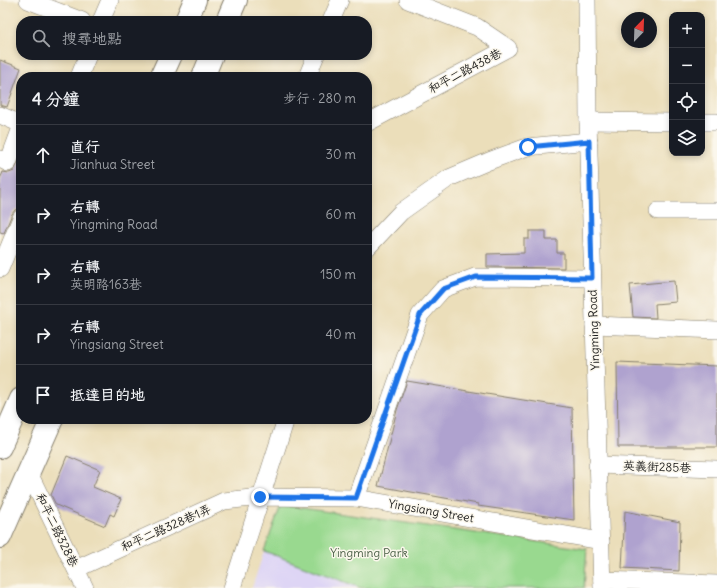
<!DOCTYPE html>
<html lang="zh-TW">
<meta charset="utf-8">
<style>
body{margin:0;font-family:Delius,"LXGW WenKai TC",sans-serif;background:#20242c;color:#f1f3f6}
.controls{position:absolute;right:12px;top:12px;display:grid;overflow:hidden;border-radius:8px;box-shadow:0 2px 6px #0003}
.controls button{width:36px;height:36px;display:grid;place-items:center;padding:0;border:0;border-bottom:1px solid #363941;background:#171b24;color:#f1f3f6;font:20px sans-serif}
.compass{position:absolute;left:621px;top:12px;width:36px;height:36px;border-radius:50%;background:#171b24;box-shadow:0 2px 6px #0003;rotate:23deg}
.stop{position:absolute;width:12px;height:12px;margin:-9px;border:3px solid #1a73e8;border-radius:50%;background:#fff}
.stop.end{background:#1a73e8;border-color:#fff;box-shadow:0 1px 4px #0008}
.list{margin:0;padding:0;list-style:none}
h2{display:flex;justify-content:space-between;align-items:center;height:52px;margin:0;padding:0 16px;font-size:17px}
h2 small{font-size:13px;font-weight:400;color:#9ea1a6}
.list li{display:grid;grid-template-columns:26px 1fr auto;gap:12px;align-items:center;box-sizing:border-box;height:60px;padding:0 16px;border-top:1px solid #363941}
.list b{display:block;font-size:15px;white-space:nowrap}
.list p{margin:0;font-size:13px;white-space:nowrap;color:#9ea1a6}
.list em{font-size:13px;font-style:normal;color:#9ea1a6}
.icon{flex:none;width:22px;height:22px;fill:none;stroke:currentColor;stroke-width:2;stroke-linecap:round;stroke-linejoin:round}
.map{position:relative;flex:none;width:717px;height:588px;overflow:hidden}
.search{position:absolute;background:#171b24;box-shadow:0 2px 6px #0003;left:16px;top:16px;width:356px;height:44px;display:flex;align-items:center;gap:10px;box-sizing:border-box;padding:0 14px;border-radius:16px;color:#9ea1a6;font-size:15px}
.panel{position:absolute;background:#171b24;box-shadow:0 2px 6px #0003;left:16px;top:72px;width:356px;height:352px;border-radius:16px}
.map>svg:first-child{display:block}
.built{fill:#ded5f5}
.green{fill:#99d98f;stroke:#5a7a56}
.building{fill:#afa2cf}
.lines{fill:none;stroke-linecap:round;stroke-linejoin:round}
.street-casing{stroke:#847d6b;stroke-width:18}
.secondary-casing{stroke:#847d6b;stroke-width:24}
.street{stroke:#fff;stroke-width:17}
.secondary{stroke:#fff;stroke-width:22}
.route{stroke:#1a73e8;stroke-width:5}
.labels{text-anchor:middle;stroke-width:3;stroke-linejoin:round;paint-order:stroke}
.street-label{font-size:12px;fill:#1c1c1c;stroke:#fbf7ec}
.park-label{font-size:12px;fill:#485e44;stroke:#fbf7ec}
</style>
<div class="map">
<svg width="717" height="588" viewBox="0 0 717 588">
<rect width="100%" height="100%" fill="#fbf7ec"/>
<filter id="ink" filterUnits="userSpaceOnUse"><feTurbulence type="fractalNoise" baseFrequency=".025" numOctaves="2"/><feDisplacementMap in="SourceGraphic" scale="8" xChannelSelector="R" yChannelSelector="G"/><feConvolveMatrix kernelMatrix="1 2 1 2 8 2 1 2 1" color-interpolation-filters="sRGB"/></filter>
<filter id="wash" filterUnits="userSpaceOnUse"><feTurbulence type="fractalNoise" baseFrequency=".012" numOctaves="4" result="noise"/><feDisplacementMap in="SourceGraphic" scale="16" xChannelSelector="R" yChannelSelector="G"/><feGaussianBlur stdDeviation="0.9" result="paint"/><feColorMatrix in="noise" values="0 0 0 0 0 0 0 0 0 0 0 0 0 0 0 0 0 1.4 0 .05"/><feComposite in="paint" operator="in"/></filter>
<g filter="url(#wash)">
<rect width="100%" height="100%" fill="#ebdeba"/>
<!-- built -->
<polygon class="built" points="264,551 361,588 252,588"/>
<!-- green -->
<polygon class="green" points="281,505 587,549 584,588 361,588 264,551"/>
<g id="blocks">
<!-- building -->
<g class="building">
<polygon points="0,60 21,68 7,107 0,105"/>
<polygon points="21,157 21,208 15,210 12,214 4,233 0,232 0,179 3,172 9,173 14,171"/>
<polygon points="529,231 546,231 546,240 557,240 557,253 564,253 564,268 487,267 487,254 524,253 524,239 529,239"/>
<polygon points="674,281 676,302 655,304 656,318 633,317 630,285"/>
<polygon points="617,362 717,366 717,447 618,447"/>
<polygon points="407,381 572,408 574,520 478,506 478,504 378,486 397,410"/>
<polygon points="67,456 100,470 93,487 121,499 114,516 110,514 105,526 56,505 51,495"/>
<polygon points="625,511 680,522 679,571 622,568"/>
</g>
</g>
</g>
<g filter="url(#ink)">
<use href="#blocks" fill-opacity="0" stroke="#847d6b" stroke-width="1"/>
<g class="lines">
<!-- street casing -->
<g class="street-casing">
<g id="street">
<polyline points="28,0 82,21"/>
<polyline points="587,0 588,121 602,588"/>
<polyline points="101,21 110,0"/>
<polyline points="331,21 340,0"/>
<polyline points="79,77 88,55"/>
<polyline points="307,77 316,55"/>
<polyline points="0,115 21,124"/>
<polyline points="588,121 672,122"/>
<polyline points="702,122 717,122"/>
<polyline points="367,123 508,48 477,27 408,0"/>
<polyline points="0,159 8,163 21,128"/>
<polyline points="658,211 717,211"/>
<polyline points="367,248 401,212 449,178 489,161 527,147 589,141"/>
<polyline points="0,269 21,218"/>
<polyline points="594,325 717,330"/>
<polyline points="597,465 717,469"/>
<polyline points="28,471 85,588"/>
<polyline points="356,498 420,315 443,289 475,277 592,278"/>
<polyline points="76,569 224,501 260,497 356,498 601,541"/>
<polyline points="602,580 717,584"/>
<polyline points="232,588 286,419"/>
</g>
</g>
<!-- secondary casing -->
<g class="secondary-casing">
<g id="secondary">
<polyline points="186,21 195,0"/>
<polyline points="227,21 236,0"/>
<polyline points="161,77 171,55"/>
<polyline points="203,77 212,55"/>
<polyline points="0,447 21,399"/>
<polyline points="0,537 52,419"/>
</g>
</g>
<!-- street -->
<use href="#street" class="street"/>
<!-- secondary -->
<use href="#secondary" class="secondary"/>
</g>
</g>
<g class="lines" filter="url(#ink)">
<!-- route -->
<polyline class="route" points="260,497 356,498 420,315 443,289 476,277 592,278 589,141 528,147"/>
</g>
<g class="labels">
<!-- street labels -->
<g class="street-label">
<text transform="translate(465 71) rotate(-28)" y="4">和平二路438巷</text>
<text transform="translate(594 330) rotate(-92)" y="4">Yingming Road</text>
<text transform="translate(657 467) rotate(2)" y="4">英義街285巷</text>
<text transform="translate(431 511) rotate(10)" y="4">Yingsiang Street</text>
<text transform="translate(166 528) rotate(-24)" y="4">和平二路328巷1弄</text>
<text transform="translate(57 530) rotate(64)" y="4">和平二路328巷</text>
</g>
<!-- park labels -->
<g class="park-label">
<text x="369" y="557">Yingming Park</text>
</g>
</g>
</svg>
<div class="controls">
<button>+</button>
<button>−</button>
<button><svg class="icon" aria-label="locate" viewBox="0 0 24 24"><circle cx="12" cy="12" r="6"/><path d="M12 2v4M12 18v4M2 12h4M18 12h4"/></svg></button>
<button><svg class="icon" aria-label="layers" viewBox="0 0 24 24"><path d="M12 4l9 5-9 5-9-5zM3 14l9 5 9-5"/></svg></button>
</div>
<svg class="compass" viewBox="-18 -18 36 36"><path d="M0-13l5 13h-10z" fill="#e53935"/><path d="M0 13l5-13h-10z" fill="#9ea1a6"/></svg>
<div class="stop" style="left:528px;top:147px"></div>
<div class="stop end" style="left:260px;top:497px"></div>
<div class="search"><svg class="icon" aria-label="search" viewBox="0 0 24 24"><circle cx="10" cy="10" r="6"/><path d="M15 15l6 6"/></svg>搜尋地點</div>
<section class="panel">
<h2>4 分鐘<small>步行 · 280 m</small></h2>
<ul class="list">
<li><svg class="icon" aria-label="ahead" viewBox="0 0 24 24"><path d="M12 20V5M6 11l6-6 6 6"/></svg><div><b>直行</b><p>Jianhua Street</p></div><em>30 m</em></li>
<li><svg class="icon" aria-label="right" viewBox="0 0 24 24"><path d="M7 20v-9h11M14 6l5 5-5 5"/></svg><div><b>右轉</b><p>Yingming Road</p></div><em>60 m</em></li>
<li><svg class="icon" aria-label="right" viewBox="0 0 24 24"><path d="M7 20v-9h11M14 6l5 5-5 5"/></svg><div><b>右轉</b><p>英明路163巷</p></div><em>150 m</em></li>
<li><svg class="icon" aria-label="right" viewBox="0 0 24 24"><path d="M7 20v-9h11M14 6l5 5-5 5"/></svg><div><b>右轉</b><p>Yingsiang Street</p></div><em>40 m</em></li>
<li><svg class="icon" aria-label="arrive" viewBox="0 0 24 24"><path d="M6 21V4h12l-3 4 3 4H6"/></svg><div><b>抵達目的地</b></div></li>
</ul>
</section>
</div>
